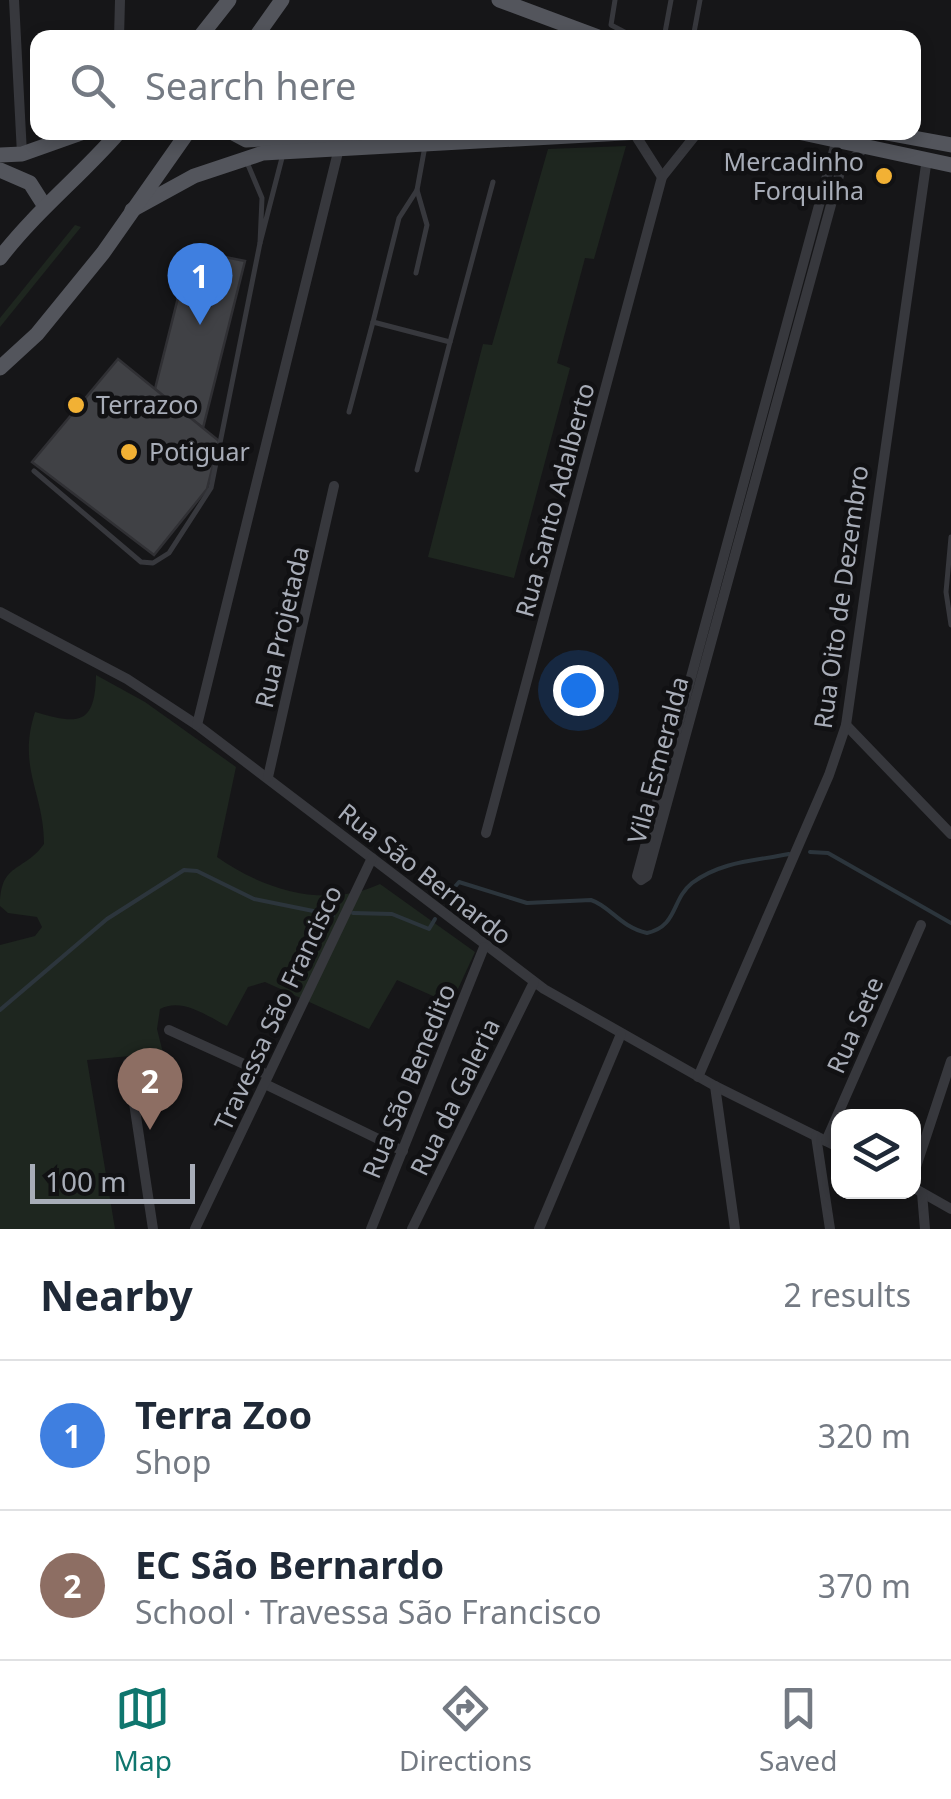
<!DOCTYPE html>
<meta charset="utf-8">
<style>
body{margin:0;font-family:"Noto Sans",sans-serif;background:#f2f2f3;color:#1f2937}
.controls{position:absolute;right:30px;bottom:30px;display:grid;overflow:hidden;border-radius:20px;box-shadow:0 5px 15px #0003}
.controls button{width:90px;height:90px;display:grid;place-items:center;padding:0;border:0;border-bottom:2px solid #e0e1e3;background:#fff;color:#1f2937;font:50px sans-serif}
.scale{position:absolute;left:30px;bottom:25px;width:165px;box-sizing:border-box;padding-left:10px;border:5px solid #a8adb8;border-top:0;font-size:28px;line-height:35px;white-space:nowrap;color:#a8adb8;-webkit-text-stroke:8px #111113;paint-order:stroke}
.you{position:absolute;left:578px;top:690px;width:35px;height:35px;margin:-25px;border:8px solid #fff;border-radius:50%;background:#1a73e8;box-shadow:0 0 0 15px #1a73e833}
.badge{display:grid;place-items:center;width:65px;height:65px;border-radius:50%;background:#0f766e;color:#fff;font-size:32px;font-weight:700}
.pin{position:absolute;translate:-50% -82px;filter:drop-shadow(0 2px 5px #0008)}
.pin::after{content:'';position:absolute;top:52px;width:35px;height:30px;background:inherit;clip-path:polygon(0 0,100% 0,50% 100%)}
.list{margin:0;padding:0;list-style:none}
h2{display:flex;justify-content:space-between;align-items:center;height:130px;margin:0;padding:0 40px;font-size:42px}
h2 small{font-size:32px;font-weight:400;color:#747a83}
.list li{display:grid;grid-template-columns:65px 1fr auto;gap:30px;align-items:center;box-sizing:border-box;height:150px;padding:0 40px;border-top:2px solid #e0e1e3}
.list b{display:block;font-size:38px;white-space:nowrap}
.list p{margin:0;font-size:32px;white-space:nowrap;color:#747a83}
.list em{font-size:32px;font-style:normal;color:#747a83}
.icon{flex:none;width:55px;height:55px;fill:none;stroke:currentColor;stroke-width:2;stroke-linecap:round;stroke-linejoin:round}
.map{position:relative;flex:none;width:951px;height:1229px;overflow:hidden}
.search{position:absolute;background:#fff;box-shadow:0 5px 15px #0003;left:30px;right:30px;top:30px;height:110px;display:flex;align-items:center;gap:25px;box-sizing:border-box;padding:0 35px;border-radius:20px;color:#747a83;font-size:38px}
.sheet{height:430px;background:#fff}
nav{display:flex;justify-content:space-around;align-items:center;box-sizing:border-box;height:140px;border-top:2px solid #e0e1e3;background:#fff;font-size:28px;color:#747a83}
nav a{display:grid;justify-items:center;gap:5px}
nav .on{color:#0f766e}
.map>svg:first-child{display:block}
.green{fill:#1e261f}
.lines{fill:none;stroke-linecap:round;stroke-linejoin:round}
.stream{stroke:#2c353c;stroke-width:4}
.building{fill:#404145;stroke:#303034;stroke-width:2.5}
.service{stroke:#37383d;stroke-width:5}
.minor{stroke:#37383d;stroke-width:10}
.primary{stroke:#53555c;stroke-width:15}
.poi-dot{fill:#f2b134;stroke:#111113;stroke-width:4}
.labels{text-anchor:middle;stroke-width:9;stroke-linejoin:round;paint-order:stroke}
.poi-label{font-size:25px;fill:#a8adb8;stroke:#111113;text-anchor:start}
.street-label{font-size:25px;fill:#a8adb8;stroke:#111113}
</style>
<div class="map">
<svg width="951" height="1229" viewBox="0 0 951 1229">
<rect width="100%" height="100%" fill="#161618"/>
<!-- green -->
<g class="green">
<polygon points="626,146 594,259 585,258 557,363 570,368 514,578 428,557 483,344 492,345 548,149"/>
<polygon points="75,225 81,227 0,327 0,318"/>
<path d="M 96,675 L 145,702 L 236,767 L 217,857 C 264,890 325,909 380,884 L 475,952 L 451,1004 L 397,980 L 369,1029 L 265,982 L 248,987 L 227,1026 C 207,1016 182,997 160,1009 L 157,1029 L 163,1053 L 87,1060 L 115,1229 L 0,1229 L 0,945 L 35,936 L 42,927 L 37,917 L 8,913 L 0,906 C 0,862 23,873 44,844 C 44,792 17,768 35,712 C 79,725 95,725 96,675 Z"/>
</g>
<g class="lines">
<!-- stream -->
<g class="stream">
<polyline points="810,852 828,853 951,923"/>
<path d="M 446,897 L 459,882 L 527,903 L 591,900 C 610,906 620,927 647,933 C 678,926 671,900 692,883 C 722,861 755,861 789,854"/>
<polyline points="353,913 392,914 429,929 435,919"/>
<polyline points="0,1010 107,919 184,870 197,871 254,899 333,915"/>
</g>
</g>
<!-- building -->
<g class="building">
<polygon points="190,250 245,261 203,428 155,389"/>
<polygon points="118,359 219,441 207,489 154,555 32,462"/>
</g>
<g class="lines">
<!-- service -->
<g class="service">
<polyline points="615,0 611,25 636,38"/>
<polyline points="262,33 274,38"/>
<polyline points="664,38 671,0"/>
<polyline points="693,38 700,0"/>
<polyline points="246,160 262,198 260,243 283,154"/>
<polyline points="416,273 427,225 417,190"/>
<polyline points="450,342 493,182"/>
<polyline points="349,412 373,322"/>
<polyline points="417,470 450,342 373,322 399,218 417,190 425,146"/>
<polyline points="34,471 141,562 153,563 169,553 211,488 260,243"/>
<polyline points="951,537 946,592 951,625"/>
</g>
<!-- minor -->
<g class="minor">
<polyline points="14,0 22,154"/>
<polyline points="119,38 120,0"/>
<polyline points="634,133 662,177"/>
<polyline points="837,139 637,876 641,880 647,876 840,172 867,145"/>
<polyline points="0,612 127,679 197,725 544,989 715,1086 838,1147"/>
<polyline points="197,725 339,148"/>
<polyline points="846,725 951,834"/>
<polyline points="268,777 334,486"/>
<polyline points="486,833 662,177 698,132"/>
<polyline points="169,1030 268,1075"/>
<polyline points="128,1063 153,1229"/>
<polyline points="698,1077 829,775 846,725 927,158"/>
<polyline points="265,1084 403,1151"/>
<polyline points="715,1086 735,1229"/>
<polyline points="816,1136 830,1229"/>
<polyline points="826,1141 921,925"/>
<polyline points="914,1173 951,1061"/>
<polyline points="914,1188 951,1209"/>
<polyline points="922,1193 925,1229"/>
<polyline points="195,1229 372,858"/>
<polyline points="371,1229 484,947"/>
<polyline points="412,1229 534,982"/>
<polyline points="539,1229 621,1034"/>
</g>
<!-- primary -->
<g class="primary">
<polyline points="499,0 601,38"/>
<polyline points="199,38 229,0"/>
<polyline points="255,38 282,0"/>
<polyline points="231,132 246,140 383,132"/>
<polyline points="798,132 951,165"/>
<polyline points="881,132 951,145"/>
<polyline points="0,155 22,154 84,132"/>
<polyline points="0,170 30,183 44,205"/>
<polyline points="132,210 194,176 263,153 641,132"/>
<path d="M 0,258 C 36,211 80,177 119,132"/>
<polyline points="0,368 37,334 103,253 188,132"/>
</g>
</g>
<!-- markers -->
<g class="poi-dot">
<circle cx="884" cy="176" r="10"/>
<circle cx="76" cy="405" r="10"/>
<circle cx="129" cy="452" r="10"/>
</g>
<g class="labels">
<!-- poi labels -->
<g class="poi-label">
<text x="864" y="171" text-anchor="end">Mercadinho<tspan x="864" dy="29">Forquilha</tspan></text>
<text x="96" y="414">Terrazoo</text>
<text x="149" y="461">Potiguar</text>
</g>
<!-- street labels -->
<g class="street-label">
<text transform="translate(555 500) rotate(-75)" y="9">Rua Santo Adalberto</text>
<text transform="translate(841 597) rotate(-82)" y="9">Rua Oito de Dezembro</text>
<text transform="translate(282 627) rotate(-77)" y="9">Rua Projetada</text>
<text transform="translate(658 760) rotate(-75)" y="9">Vila Esmeralda</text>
<text transform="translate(425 874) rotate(38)" y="9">Rua São Bernardo</text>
<text transform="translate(278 1008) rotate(-65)" y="9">Travessa São Francisco</text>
<text transform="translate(855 1025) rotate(-66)" y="9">Rua Sete</text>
<text transform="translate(409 1081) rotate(-68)" y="9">Rua São Benedito</text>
<text transform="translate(455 1097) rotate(-64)" y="9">Rua da Galeria</text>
</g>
</g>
</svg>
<div class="controls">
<button><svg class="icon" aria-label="layers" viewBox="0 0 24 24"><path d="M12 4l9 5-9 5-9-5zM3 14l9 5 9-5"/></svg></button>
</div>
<div class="scale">100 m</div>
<div class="you"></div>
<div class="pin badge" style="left:200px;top:325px;background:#3f7fe0">1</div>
<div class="pin badge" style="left:150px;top:1130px;background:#8d6e63">2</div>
<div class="search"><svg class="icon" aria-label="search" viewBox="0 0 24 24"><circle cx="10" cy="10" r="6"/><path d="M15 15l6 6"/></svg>Search here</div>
</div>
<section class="sheet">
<h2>Nearby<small>2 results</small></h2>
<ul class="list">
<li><span class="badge" style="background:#3f7fe0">1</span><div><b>Terra Zoo</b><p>Shop</p></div><em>320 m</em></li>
<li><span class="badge" style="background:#8d6e63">2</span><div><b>EC São Bernardo</b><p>School · Travessa São Francisco</p></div><em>370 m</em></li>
</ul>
</section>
<nav>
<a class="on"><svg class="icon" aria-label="map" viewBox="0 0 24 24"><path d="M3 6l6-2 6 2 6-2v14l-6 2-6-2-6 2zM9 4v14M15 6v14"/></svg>Map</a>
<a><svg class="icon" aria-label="directions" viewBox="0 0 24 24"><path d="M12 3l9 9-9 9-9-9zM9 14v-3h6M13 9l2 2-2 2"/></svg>Directions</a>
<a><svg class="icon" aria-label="saved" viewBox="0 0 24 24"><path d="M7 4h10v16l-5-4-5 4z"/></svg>Saved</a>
</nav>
